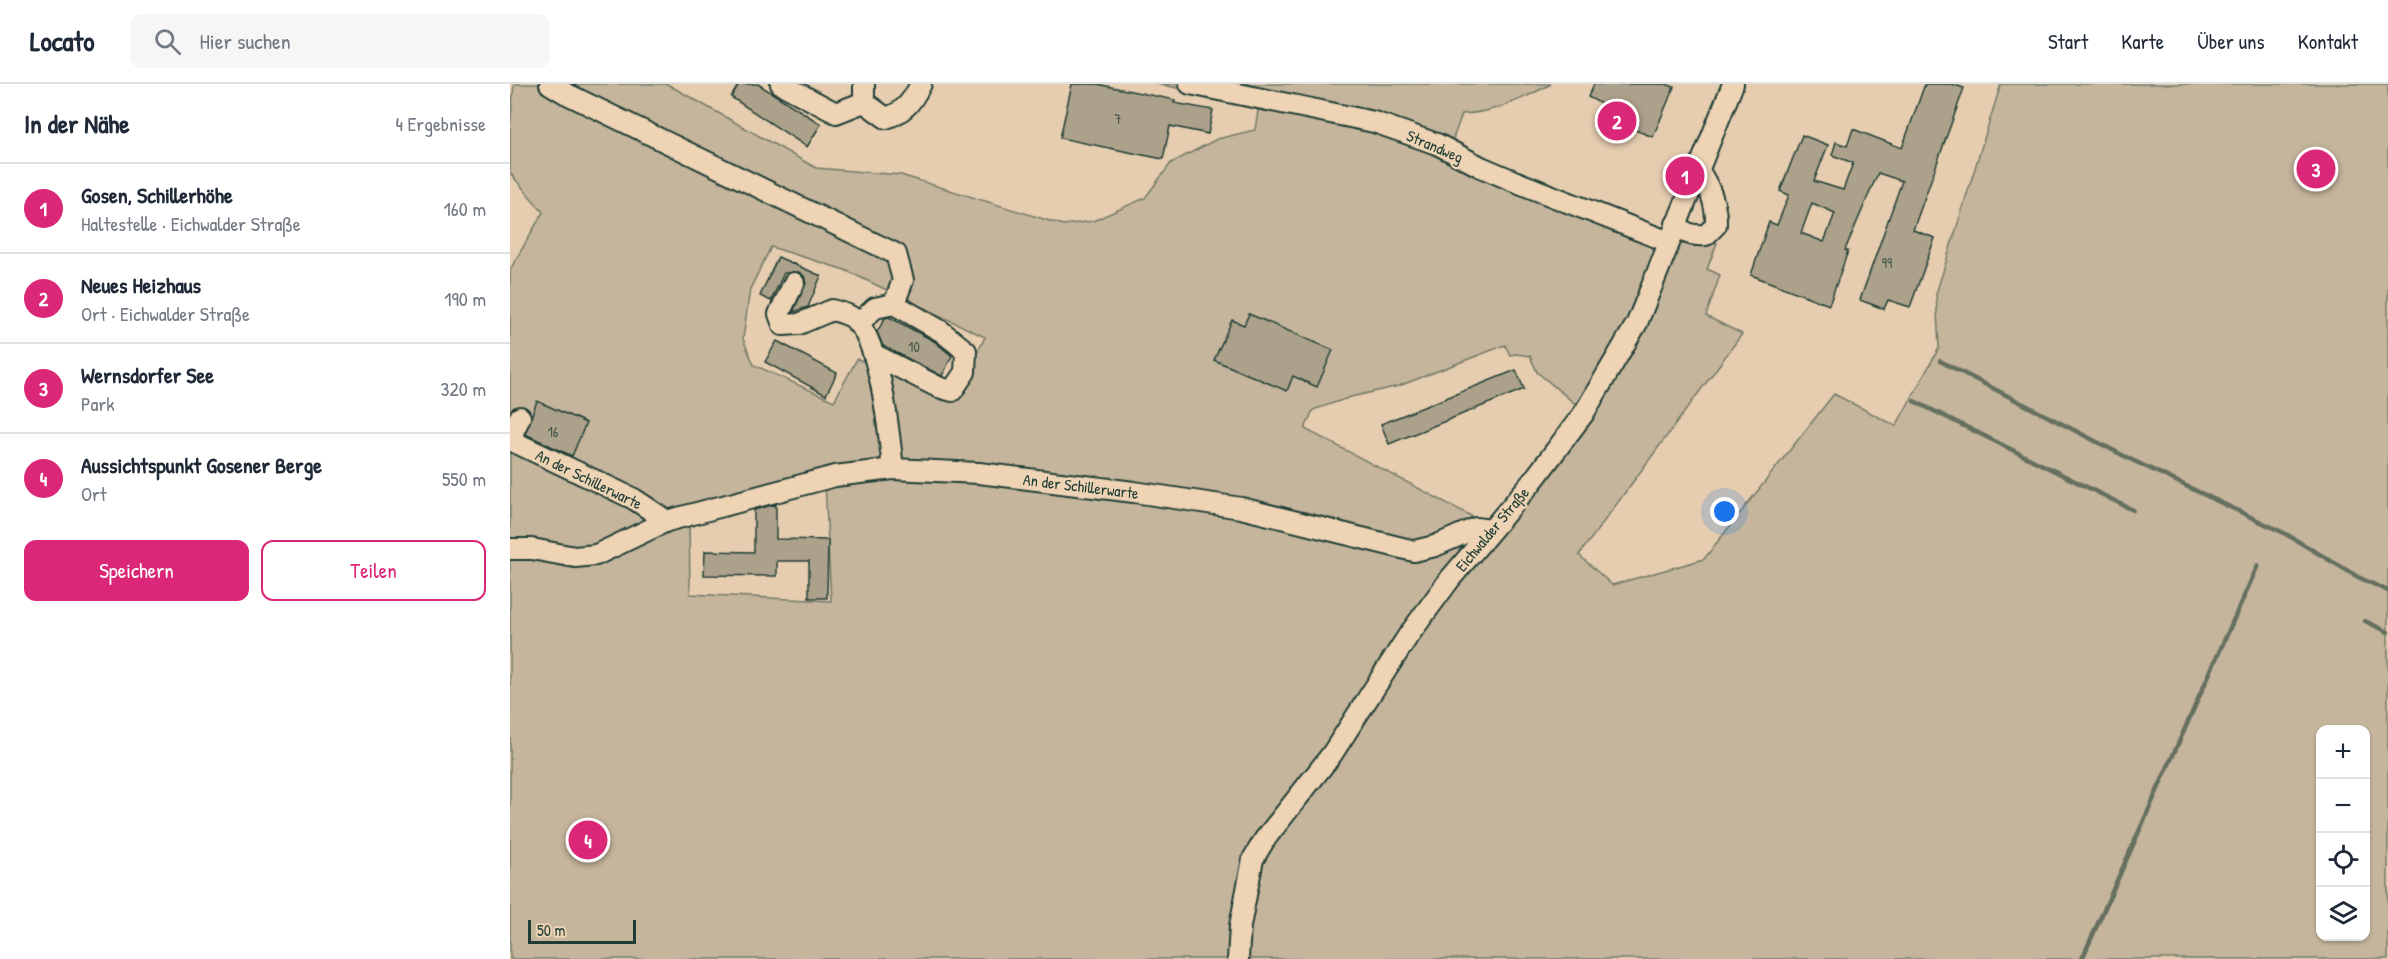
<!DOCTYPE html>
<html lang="de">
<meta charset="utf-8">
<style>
body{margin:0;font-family:"Patrick Hand",sans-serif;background:#f6f6f7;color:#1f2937}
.controls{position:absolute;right:18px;bottom:18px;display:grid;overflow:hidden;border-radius:12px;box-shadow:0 2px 4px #0004}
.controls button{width:54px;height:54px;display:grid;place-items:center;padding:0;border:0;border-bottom:2px solid #e0e1e3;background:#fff;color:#1f2937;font:30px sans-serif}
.scale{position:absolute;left:18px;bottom:15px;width:108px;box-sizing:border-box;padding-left:6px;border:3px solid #1f3d34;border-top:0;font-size:16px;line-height:21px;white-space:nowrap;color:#1f3d34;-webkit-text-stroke:4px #eed3b5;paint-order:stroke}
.you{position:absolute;left:1215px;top:428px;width:21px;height:21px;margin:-15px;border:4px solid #fff;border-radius:50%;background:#1a73e8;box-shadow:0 0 0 9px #1a73e833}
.badge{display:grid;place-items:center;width:39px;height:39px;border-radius:50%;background:#db2777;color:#fff;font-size:20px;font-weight:700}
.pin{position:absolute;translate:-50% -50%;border:3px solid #fff;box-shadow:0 2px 6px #0006}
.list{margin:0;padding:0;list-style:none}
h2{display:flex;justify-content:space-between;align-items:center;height:78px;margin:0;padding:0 24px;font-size:26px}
h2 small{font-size:20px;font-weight:400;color:#747a83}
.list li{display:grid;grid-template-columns:39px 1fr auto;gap:18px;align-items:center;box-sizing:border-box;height:90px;padding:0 24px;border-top:2px solid #e0e1e3}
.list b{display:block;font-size:22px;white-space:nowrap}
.list p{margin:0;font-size:20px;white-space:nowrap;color:#747a83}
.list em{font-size:20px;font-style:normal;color:#747a83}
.actions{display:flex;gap:12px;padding:18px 24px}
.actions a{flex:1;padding:14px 0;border:2px solid #db2777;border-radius:12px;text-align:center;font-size:21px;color:#db2777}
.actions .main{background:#db2777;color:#fff}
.icon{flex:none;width:33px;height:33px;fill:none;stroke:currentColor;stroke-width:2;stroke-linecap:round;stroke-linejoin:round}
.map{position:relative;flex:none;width:1878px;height:875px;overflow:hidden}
header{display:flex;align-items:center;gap:36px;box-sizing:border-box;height:84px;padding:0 30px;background:#fff;border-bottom:2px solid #e0e1e3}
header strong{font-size:28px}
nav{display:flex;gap:33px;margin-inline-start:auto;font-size:21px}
.search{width:420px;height:54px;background:#f6f6f7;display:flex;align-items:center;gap:15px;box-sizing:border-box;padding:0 21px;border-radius:12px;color:#747a83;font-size:22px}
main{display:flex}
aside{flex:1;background:#fff}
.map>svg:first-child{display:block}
.green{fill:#c5b59c;stroke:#727968;stroke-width:1.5;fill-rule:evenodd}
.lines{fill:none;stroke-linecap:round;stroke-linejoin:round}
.stream{stroke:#667060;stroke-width:4.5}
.building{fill:#aca28b;stroke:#1f3d34;stroke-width:1.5;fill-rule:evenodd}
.minor-casing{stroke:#1f3d34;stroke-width:24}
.minor{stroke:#eed3b5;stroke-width:20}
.labels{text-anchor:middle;stroke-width:4.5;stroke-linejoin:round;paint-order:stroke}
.number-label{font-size:14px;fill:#42564a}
.street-label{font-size:16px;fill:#1f3d34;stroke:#eed3b5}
</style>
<header>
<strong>Locato</strong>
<div class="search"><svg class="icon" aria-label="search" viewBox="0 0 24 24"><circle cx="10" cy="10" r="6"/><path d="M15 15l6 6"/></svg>Hier suchen</div>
<nav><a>Start</a><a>Karte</a><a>Über uns</a><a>Kontakt</a></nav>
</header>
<main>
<aside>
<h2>In der Nähe<small>4 Ergebnisse</small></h2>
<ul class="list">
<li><span class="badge">1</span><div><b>Gosen, Schillerhöhe</b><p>Haltestelle · Eichwalder Straße</p></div><em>160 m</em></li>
<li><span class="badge">2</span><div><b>Neues Heizhaus</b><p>Ort · Eichwalder Straße</p></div><em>190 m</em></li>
<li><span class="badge">3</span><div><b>Wernsdorfer See</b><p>Park</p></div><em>320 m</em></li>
<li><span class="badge">4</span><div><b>Aussichtspunkt Gosener Berge</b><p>Ort</p></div><em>550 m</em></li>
</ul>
<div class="actions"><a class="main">Speichern</a><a>Teilen</a></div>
</aside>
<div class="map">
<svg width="1878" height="875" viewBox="0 0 1878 875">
<rect width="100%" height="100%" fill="#e6cdb0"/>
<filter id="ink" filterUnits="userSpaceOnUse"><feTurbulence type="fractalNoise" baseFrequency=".0167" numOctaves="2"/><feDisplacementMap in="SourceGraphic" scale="12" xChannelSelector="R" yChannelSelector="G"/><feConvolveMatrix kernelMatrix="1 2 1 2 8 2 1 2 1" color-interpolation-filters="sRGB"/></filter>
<g filter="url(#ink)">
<!-- green -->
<path class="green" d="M 4,0 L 157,0 L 306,84 L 391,91 L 553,141 L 583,137 L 635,114 L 661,79 L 707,55 L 745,46 L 749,20 L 647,0 L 1041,0 C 1013,15 984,29 952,30 L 937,71 L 1145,162 L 1120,237 L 1069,323 L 1027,288 L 1020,272 L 1006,270 L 1000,271 L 995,261 L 889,302 L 841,313 L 803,326 L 795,345 L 971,437 L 981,461 L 1093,318 L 1116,275 L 1168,160 L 1207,159 L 1197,185 L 1210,191 L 1196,232 L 1232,250 L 1069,471 L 1102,501 L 1194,475 L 1324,310 L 1386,342 L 1429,264 L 1426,210 L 1491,0 L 1878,0 L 1878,875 L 0,875 L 0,186 L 33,128 L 0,89 L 0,45 ZM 261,163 L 335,186 L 475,253 L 446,311 L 347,275 L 324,317 L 244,281 L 233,255 L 240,205 ZM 315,400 L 321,517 L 180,510 L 179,435 ZM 1810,646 L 1856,646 L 1856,852 L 1810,852 Z"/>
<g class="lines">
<!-- stream -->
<g class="stream">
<polyline points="1430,277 1622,376 1774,449 1848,493 1878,507"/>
<polyline points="1404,317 1623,426"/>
<polyline points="1855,537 1878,548"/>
<polyline points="1572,875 1748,481"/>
</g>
</g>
<!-- building -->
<g class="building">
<polygon points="229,0 248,0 311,40 297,63 221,13"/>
<polygon points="562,0 587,0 665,16 664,19 703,26 698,50 660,42 653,75 550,54"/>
<polygon points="1084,0 1156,0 1164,3 1143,53 1115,42 1109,54 1092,48 1101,25 1078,13"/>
<path d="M 1415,0 L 1442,0 L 1454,4 L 1403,146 L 1425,154 L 1400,223 L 1378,216 L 1374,225 L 1350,216 L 1392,97 L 1368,89 L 1335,166 L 1338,167 L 1319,221 L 1241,191 L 1259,138 L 1267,141 L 1279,111 L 1270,107 L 1292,51 L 1318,61 L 1304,97 L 1333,106 L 1343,79 L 1322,71 L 1326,58 L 1337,62 L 1343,45 L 1392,64 ZM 1302,119 L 1325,129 L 1314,158 L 1291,149 Z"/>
<polygon points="268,173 311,192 298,223 283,228 296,199 294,192 289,188 274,189 261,217 250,212"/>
<polygon points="739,230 823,266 807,303 783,292 777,307 704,276 722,236 734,241"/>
<polygon points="379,233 424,257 442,272 432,292 373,262 367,248 375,234"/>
<polygon points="267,257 327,289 316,311 255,278"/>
<polygon points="1006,286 1014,305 879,360 871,340"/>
<polygon points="27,317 76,339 62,372 15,350"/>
<polygon points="266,420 266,455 318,456 317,514 299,514 299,477 267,477 267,492 194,491 195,467 244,468 244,426"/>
</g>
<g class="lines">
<!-- minor casing -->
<g class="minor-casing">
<g id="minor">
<polyline points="40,0 55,9 386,170 393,196 384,220"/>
<polyline points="271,0 326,29 354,18"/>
<path d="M 354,0 L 354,18 L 376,34 C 395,28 402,17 411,0"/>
<polyline points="680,0 864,38 927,60 971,83 1004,97 1159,158"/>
<path d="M 1166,140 C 1175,150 1182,152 1196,151 L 1206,141 C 1207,120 1200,103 1188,86"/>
<path d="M 284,199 L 269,230 L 273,241 L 289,240 L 322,226 C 329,228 338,230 343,234 C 371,255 379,351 383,385"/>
<polyline points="348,240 365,224 384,220 431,247 456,267 455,288 442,307 428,303 363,270"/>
<polyline points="0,355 10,333"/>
<polyline points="0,356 124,415 157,437"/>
<polyline points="0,465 22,465 65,473 86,471 157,437 325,392 383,385 469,389 624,408 731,424 904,467 925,462 966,444 980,446"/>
<polyline points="728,875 730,842 743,775 755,755 822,670 898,552 940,495 1022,398 1074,329 1127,239 1223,0"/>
</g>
</g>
<!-- minor -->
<use href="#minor" class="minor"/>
</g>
</g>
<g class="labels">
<!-- number labels -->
<g class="number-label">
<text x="608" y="40">7</text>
<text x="1377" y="184">99</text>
<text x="404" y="268">10</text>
<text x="43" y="353">16</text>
</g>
<!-- street labels -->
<g class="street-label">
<text transform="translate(925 62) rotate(23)" y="6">Strandweg</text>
<text transform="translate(79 395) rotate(26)" y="6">An der Schillerwarte</text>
<text transform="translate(571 402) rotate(7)" y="6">An der Schillerwarte</text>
<text transform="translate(982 445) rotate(-50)" y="6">Eichwalder Straße</text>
</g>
</g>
</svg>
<div class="controls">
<button>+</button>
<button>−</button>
<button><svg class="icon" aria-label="locate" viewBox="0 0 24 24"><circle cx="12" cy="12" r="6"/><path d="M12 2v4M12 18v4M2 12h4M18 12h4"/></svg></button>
<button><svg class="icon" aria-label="layers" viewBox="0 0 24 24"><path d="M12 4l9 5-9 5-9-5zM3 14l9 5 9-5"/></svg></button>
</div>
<div class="scale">50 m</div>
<div class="you"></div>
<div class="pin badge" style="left:1175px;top:92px">1</div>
<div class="pin badge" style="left:1107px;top:37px">2</div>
<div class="pin badge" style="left:1806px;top:85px">3</div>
<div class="pin badge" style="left:78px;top:756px">4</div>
</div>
</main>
